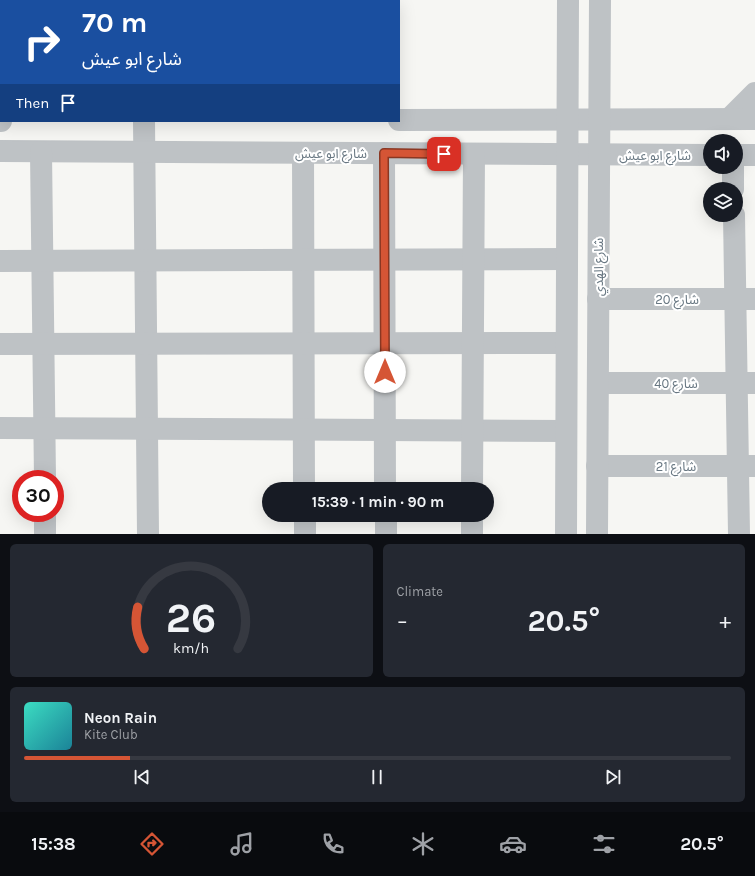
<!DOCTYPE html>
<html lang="en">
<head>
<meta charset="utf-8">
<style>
  :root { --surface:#171b24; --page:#242831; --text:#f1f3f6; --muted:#9ea1a6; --line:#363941; --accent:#d55535 }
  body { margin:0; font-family:Karla,"Noto Sans Arabic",sans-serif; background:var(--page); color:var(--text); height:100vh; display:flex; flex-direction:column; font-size:15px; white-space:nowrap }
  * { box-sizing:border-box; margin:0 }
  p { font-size:13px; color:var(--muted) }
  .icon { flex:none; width:22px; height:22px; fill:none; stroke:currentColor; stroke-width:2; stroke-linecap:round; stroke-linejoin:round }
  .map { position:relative; height:534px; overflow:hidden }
  .details { display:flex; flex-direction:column; gap:10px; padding:10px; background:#0d0f14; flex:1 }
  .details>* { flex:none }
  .hud { position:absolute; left:0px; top:0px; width:400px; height:122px; box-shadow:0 4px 16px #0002; background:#1a4fa0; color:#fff; overflow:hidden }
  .buttons { position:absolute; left:703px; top:134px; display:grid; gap:8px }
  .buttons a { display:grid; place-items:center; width:40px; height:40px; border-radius:50%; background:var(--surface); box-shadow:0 4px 16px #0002; font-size:20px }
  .speed { position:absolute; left:12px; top:470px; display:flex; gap:8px; font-size:20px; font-weight:700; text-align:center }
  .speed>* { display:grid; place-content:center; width:52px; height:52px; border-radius:50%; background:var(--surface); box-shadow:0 4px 16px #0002; line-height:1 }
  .speed .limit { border:6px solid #d22; background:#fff; color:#111 }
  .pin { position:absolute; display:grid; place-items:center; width:34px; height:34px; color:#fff; margin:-17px; border-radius:8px; box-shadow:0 2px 6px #0006 }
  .me { position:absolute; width:44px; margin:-22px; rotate:0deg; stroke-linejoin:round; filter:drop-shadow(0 0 3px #0008) }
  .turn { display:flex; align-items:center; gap:14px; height:84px; padding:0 16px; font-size:18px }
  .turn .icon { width:52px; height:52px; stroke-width:2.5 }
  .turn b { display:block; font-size:28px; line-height:34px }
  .then { display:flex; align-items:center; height:38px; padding:0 16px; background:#0003; gap:8px; font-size:15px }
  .big { font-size:30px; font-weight:700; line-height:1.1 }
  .details .widget { flex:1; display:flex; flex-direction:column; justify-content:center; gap:6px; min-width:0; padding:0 14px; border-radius:6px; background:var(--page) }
  .details .dial { align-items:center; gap:0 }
  .dial svg { height:104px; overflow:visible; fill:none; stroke:var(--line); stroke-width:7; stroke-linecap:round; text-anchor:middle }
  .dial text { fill:var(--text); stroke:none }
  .song { display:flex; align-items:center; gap:12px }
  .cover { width:48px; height:48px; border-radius:6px; background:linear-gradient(135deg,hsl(170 70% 55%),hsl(190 70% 35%)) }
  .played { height:4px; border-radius:2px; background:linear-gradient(90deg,var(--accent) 15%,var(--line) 15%) }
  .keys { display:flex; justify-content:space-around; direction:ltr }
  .heat { display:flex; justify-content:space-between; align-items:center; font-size:22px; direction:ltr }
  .details .tiles { flex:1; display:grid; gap:10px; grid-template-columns:1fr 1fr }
  .widget:last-child { grid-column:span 2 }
  .trip { position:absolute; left:262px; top:482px; width:232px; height:40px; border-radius:20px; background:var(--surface); box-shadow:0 4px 16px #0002; font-weight:700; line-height:40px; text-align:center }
  .tabs { display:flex; height:64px; justify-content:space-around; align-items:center; background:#090b0e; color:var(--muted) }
  .tabs .icon { width:28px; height:28px }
  .tabs .on { color:var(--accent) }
  .tabs b { font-size:18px; color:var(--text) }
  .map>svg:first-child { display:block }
</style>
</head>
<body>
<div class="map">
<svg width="755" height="534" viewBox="0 0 755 534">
  <rect width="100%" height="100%" fill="#f6f6f3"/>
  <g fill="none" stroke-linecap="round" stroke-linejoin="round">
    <g stroke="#bec2c5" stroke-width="22">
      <polyline points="177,1 177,0"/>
      <polyline points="729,119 755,93"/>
      <polyline points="399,120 755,119"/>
      <polyline points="0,121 1,121"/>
      <polyline points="144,121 148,534"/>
      <polyline points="0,151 710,155"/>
      <polyline points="41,152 45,479"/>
      <polyline points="303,153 304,489"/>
      <polyline points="384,153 385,489"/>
      <polyline points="736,155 755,155"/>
      <polyline points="733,167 733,189"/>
      <polyline points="734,215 739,534"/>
      <polyline points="0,261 567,259"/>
      <polyline points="598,299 755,299"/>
      <polyline points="0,344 566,343"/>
      <polyline points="598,383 755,383"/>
      <polyline points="0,428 566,431"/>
      <polyline points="597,466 755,466"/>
      <polyline points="472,489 474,154"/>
      <polyline points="45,513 45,534"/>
      <polyline points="305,515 305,534"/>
      <polyline points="386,515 386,534"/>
      <polyline points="472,534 472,515"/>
      <polyline points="566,534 568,0"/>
      <polyline points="597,534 600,0"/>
    </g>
  </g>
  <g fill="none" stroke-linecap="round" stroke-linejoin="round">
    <defs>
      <polyline id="route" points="385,372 384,153 444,154"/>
    </defs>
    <use href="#route" stroke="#8a3722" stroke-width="10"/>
    <use href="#route" stroke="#d55535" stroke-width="7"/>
  </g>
  <g text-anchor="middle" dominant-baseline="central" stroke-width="4" stroke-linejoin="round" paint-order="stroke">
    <g font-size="13" fill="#687782" stroke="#fff">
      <text x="331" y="153">شارع ابو عيش</text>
      <text x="655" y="155">شارع ابو عيش</text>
      <text transform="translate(598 267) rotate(-90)">شارع الهدي</text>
      <text x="677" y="299">شارع 20</text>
      <text x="676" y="383">شارع 40</text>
      <text x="676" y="466">شارع 21</text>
    </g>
  </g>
</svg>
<div class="buttons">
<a><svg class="icon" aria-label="sound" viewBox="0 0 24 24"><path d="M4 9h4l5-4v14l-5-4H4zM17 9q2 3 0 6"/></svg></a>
<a><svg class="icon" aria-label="layers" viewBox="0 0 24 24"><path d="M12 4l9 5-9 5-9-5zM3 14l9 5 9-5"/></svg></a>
</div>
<div class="speed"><div class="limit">30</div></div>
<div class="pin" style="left:444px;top:154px;background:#d93025"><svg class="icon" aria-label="arrive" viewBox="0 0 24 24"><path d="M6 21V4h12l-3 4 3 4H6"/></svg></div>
<svg class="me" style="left:385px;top:372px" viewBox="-20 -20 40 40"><circle r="19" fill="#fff"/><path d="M0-13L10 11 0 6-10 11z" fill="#d55535"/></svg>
<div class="trip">15:39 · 1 min · 90 m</div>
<div class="hud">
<div class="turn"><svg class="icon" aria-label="right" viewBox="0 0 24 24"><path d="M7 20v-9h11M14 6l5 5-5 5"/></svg><div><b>70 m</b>شارع ابو عيش</div></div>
<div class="then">Then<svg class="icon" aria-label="arrive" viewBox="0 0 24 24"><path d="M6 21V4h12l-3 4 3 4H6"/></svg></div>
</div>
</div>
<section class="details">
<div class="tiles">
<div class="widget dial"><svg viewBox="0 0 100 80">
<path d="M14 69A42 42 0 1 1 86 69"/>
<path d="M14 69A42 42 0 0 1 9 37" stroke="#d55535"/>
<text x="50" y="56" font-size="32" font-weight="700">26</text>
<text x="50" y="72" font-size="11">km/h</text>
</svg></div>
<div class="widget"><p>Climate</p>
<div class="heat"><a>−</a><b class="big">20.5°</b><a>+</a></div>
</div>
<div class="widget">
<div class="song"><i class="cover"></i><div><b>Neon Rain</b><p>Kite Club</p></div></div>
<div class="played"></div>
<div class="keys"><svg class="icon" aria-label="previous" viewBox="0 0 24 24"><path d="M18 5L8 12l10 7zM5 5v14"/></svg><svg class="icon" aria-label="pause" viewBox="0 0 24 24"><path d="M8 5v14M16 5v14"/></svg><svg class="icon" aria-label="next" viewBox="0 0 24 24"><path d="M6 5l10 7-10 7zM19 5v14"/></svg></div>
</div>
</div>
</section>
<nav class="tabs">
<b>15:38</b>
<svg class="icon on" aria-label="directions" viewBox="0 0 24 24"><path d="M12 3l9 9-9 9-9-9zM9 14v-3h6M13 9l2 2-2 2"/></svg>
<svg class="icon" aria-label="music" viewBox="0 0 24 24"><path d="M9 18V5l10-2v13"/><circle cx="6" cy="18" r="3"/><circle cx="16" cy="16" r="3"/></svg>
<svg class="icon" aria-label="phone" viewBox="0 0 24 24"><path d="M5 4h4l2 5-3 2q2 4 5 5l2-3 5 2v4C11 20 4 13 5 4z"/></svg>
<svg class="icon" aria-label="climate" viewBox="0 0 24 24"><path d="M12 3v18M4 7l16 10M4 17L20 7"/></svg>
<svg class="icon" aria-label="car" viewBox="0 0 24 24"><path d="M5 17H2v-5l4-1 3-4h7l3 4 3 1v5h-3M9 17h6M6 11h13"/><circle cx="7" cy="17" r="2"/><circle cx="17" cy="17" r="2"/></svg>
<svg class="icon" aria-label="filters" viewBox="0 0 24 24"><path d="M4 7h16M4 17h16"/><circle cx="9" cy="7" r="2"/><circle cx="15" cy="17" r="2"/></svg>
<b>20.5°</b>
</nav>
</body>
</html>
